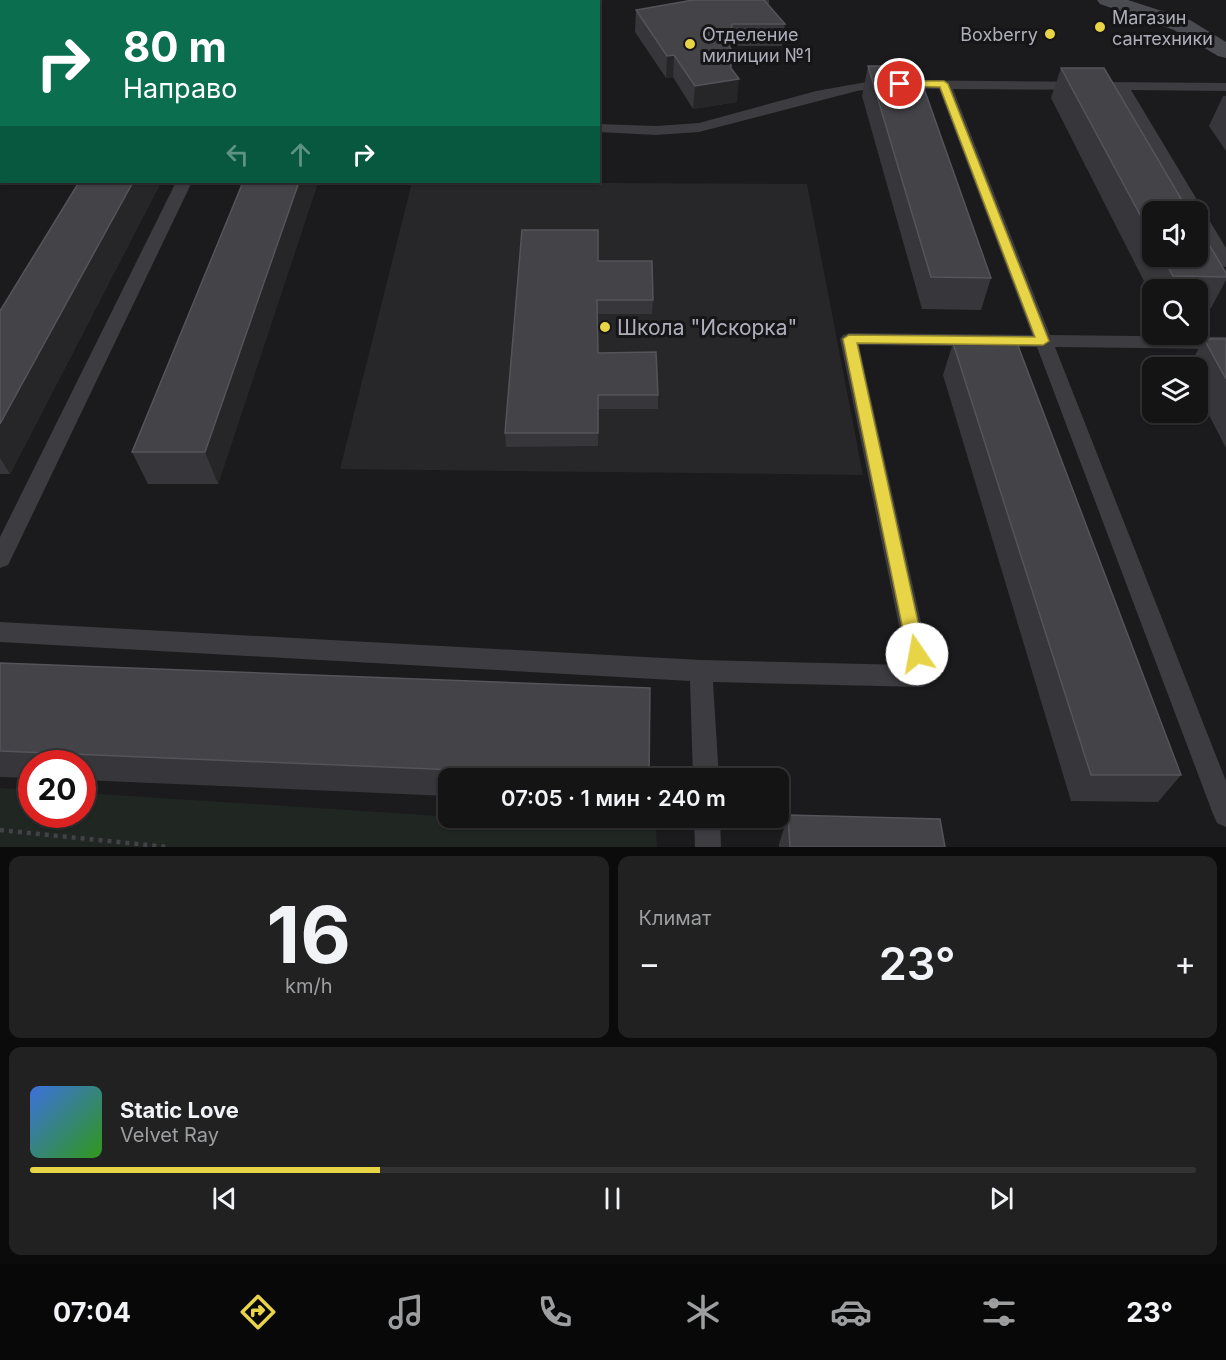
<!DOCTYPE html>
<html lang="ru">
<head>
<meta charset="utf-8">
<style>
  :root { --surface:#141415; --page:#212122; --text:#f1f3f6; --muted:#9d9ea0; --line:#333334; --accent:#e8d447 }
  body { margin:0; font-family:Inter,sans-serif; background:var(--page); color:var(--text); height:100vh; display:flex; flex-direction:column; font-size:22px; white-space:nowrap }
  * { box-sizing:border-box; margin:0 }
  p { font-size:20px; color:var(--muted) }
  .icon { flex:none; width:33px; height:33px; fill:none; stroke:currentColor; stroke-width:2; stroke-linecap:round; stroke-linejoin:round }
  .map { position:relative; height:847px; overflow:hidden }
  .drawer { display:flex; flex-direction:column; gap:9px; padding:9px; background:#0b0b0c; flex:1 }
  .drawer>* { flex:none }
  .guide { position:absolute; left:0px; top:0px; width:600px; height:183px; box-shadow:0 2px 4px #0004,0 0 0 2px var(--line); background:#0b6e4f; color:#fff; overflow:hidden }
  .controls { position:absolute; left:1142px; top:201px; display:grid; gap:12px }
  .controls a { display:grid; place-items:center; width:66px; height:66px; border-radius:12px; background:var(--surface); box-shadow:0 2px 4px #0004,0 0 0 2px var(--line); font-size:30px }
  .speed { position:absolute; left:18px; top:750px; display:flex; gap:12px; font-size:30px; font-weight:700; text-align:center }
  .speed>* { display:grid; place-content:center; width:78px; height:78px; border-radius:50%; background:var(--surface); box-shadow:0 2px 4px #0004,0 0 0 2px var(--line); line-height:1 }
  .speed .limit { border:9px solid #d22; background:#fff; color:#111 }
  .pin { position:absolute; display:grid; place-items:center; width:51px; height:51px; color:#fff; margin:-26px; border:3px solid #fff; border-radius:50%; box-shadow:0 2px 6px #0007 }
  .me { position:absolute; width:66px; margin:-33px; rotate:348deg; stroke-linejoin:round; filter:drop-shadow(0 0 4px #0008) }
  .turn { display:flex; align-items:center; gap:21px; height:126px; padding:0 24px; font-size:27px }
  .turn .icon { width:78px; height:78px; stroke-width:2.5 }
  .turn b { display:block; font-size:42px; line-height:51px }
  .lanes { display:flex; align-items:center; height:57px; padding:0 24px; background:#0003; justify-content:center; gap:30px; direction:ltr }
  .lanes .off { opacity:.35 }
  .big { font-size:45px; font-weight:600; line-height:1.1 }
  .drawer .tile { flex:1; display:flex; flex-direction:column; justify-content:center; gap:9px; min-width:0; padding:0 21px; border-radius:12px; background:var(--page) }
  .drawer .dial { align-items:center; gap:0 }
  .dial b { font-size:78px; line-height:1 }
  .song { display:flex; align-items:center; gap:18px }
  .cover { width:72px; height:72px; border-radius:9px; background:linear-gradient(135deg,hsl(220 70% 55%),hsl(110 70% 35%)) }
  .played { height:6px; border-radius:3px; background:linear-gradient(90deg,var(--accent) 30%,var(--line) 30%) }
  .keys { display:flex; justify-content:space-around; direction:ltr }
  .heat { display:flex; justify-content:space-between; align-items:center; font-size:33px; direction:ltr }
  .drawer .tiles { flex:1; display:grid; gap:9px; grid-template-columns:1fr 1fr }
  .tile:last-child { grid-column:span 2 }
  .trip { position:absolute; left:438px; top:768px; width:351px; height:60px; border-radius:12px; background:var(--surface); box-shadow:0 2px 4px #0004,0 0 0 2px var(--line); font-weight:600; line-height:60px; text-align:center }
  .tabs { display:flex; height:96px; justify-content:space-around; align-items:center; background:#080808; color:var(--muted) }
  .tabs .icon { width:42px; height:42px }
  .tabs .on { color:var(--accent) }
  .tabs b { font-size:27px; color:var(--text) }
  .map>svg:first-child { display:block }
</style>
</head>
<body>
<div class="map">
<svg width="1226" height="847" viewBox="0 0 1226 847">
  <rect width="100%" height="100%" fill="#1b1a1c"/>
  <g fill="#272629">
    <polygon points="0,0 246,0 246,1 2,2 0,80"/>
    <polygon points="412,182 807,184 863,475 340,469"/>
  </g>
  <polygon fill="#202723" points="0,788 31,790 32,814 82,814 83,793 656,830 657,847 0,847"/>
  <g fill="none" stroke-linecap="round" stroke-linejoin="round">
    <polyline stroke="#424248" stroke-width="4.5" stroke-dasharray="4 5" stroke-linecap="butt" points="0,830 167,847"/>
    <g fill="#3c3c41" fill-rule="evenodd">
      <polygon points="395,0 411,0 412,2 396,2"/>
      <polygon points="495,0 514,0 494,2"/>
      <polygon points="878,80 1226,83 1226,91 1131,90 1226,248 1226,267 1220,266 1197,227 1197,212 1188,212 1117,90 953,89 1050,335 1226,337 1226,349 1055,347 1226,781 1226,827 1217,823 1213,814 1037,347 859,345 933,676 929,684 921,687 713,682 719,778 693,778 690,681 0,642 0,622 701,660 907,665 840,339 843,335 849,333 1032,335 939,89 878,88 857,91 699,132 656,135 598,132 598,124 656,126 699,123 816,91"/>
      <rect x="0" y="151" width="2" height="8"/>
      <polygon points="176,182 192,182 11,559 8,565 0,568 0,537"/>
      <polygon points="694,818 720,818 721,847 695,847"/>
    </g>
    <polygon fill="#4a4a51" fill-rule="evenodd" points="1097,0 1128,0 1190,20 1226,42 1226,58 1218,56 1174,30 1100,4"/>
  </g>
  <g fill="#37363a">
    <polygon points="693,0 769,0 769,4 767,4 785,24 782,46 731,46 731,68 737,102 693,109 673,77 666,78 635,32 636,10"/>
    <polygon points="868,66 991,278 981,310 922,309 862,96"/>
    <polygon points="1061,68 1152,212 1152,256 1197,256 1226,273 1226,280 1211,308 1197,308 1197,290 1152,290 1152,297 1051,98"/>
    <polygon points="1223,96 1226,96 1226,151 1209,126"/>
    <polygon points="79,182 161,182 10,474 0,474 0,311"/>
    <polygon points="243,182 318,182 218,484 148,484 132,452"/>
    <polygon points="598,261 653,300 652,314 597,314 598,353 658,395 658,409 598,409 598,446 506,447 505,433"/>
    <polygon points="1204,339 1226,339 1226,448 1197,392 1197,368 1188,368"/>
    <polygon points="953,343 1181,775 1158,802 1071,801 943,375"/>
    <polygon points="0,663 650,688 649,778 448,778 448,796 82,780 82,764 32,764 32,778 0,777"/>
    <polygon points="788,815 945,847 779,847 779,844"/>
  </g>
  <g fill="#262528">
    <polygon points="731,37 730,59 724,38"/>
    <polygon points="674,55 673,77 666,78 667,56"/>
    <polygon points="739,79 737,102 693,109 695,86"/>
    <polygon points="133,182 161,182 10,474 0,458 0,424"/>
    <polygon points="299,182 318,182 218,484 205,452"/>
  </g>
  <g fill="#444348" stroke="#54545a" stroke-width="1.5">
    <polygon points="100,0 162,0 162,2 99,2"/>
    <polygon points="693,0 764,0 785,24 732,24 731,37 724,38 731,49 731,68 739,79 695,86 674,55 667,56 636,10"/>
    <polygon points="868,66 916,66 991,278 931,277"/>
    <polygon points="1061,68 1104,68 1189,212 1152,212 1152,237"/>
    <polygon points="79,182 133,182 0,424 0,311"/>
    <polygon points="243,182 299,182 205,452 132,452"/>
    <polygon points="1197,224 1226,273 1226,277 1173,276 1162,256 1197,256"/>
    <polygon points="522,230 598,230 598,261 652,261 653,300 597,300 598,353 656,352 658,395 598,395 598,433 505,433"/>
    <polygon points="1204,339 1226,339 1226,379"/>
    <polygon points="953,343 1017,343 1181,775 1091,775"/>
    <polygon points="0,663 650,688 649,778 0,751"/>
    <polygon points="788,815 940,819 945,847 790,847"/>
  </g>
  <polygon fill="#e8d447" stroke="#978a2e" stroke-width="1.5" points="900,81 944,81 948,84 1049,341 1043,345 857,343 925,654 922,659 917,661 911,659 908,654 843,339 849,335 1035,337 940,87 896,86 895,84"/>
  <g fill="#e8d447" stroke="#161517" stroke-width="2">
    <circle cx="1100" cy="27" r="6"/>
    <circle cx="1050" cy="34" r="6"/>
    <circle cx="690" cy="44" r="6"/>
    <circle cx="605" cy="327" r="6"/>
  </g>
  <g text-anchor="middle" dominant-baseline="central" stroke-width="6" stroke-linejoin="round" paint-order="stroke">
    <g font-size="18" fill="#aeafbb" stroke="#161517" text-anchor="start">
      <text x="1112" y="17">Магазин<tspan x="1112" dy="21">сантехники</tspan></text>
      <text x="702" y="34">Отделение<tspan x="702" dy="21">милиции №1</tspan></text>
      <text x="1038" y="34" text-anchor="end">Boxberry</text>
    </g>
    <g font-size="21" fill="#aeafbb" stroke="#161517" text-anchor="start">
      <text x="617" y="327">Школа "Искорка"</text>
    </g>
  </g>
</svg>
<div class="controls">
<a><svg class="icon" aria-label="sound" viewBox="0 0 24 24"><path d="M4 9h4l5-4v14l-5-4H4zM17 9q2 3 0 6"/></svg></a>
<a><svg class="icon" aria-label="search" viewBox="0 0 24 24"><circle cx="10" cy="10" r="6"/><path d="M15 15l6 6"/></svg></a>
<a><svg class="icon" aria-label="layers" viewBox="0 0 24 24"><path d="M12 4l9 5-9 5-9-5zM3 14l9 5 9-5"/></svg></a>
</div>
<div class="speed"><div class="limit">20</div></div>
<div class="pin" style="left:900px;top:84px;background:#d93025"><svg class="icon" aria-label="arrive" viewBox="0 0 24 24"><path d="M6 21V4h12l-3 4 3 4H6"/></svg></div>
<svg class="me" style="left:917px;top:654px" viewBox="-20 -20 40 40"><circle r="19" fill="#fff"/><path d="M0-13L10 11 0 6-10 11z" fill="#e8d447"/></svg>
<div class="trip">07:05 · 1 мин · 240 m</div>
<div class="guide">
<div class="turn"><svg class="icon" aria-label="right" viewBox="0 0 24 24"><path d="M7 20v-9h11M14 6l5 5-5 5"/></svg><div><b>80 m</b>Направо</div></div>
<div class="lanes"><svg class="icon off" aria-label="left" viewBox="0 0 24 24"><path d="M17 20v-9H6M10 6l-5 5 5 5"/></svg><svg class="icon off" aria-label="ahead" viewBox="0 0 24 24"><path d="M12 20V5M6 11l6-6 6 6"/></svg><svg class="icon" aria-label="right" viewBox="0 0 24 24"><path d="M7 20v-9h11M14 6l5 5-5 5"/></svg></div>
</div>
</div>
<section class="drawer">
<div class="tiles">
<div class="tile dial"><b>16</b><p>km/h</p></div>
<div class="tile"><p>Климат</p>
<div class="heat"><a>−</a><b class="big">23°</b><a>+</a></div>
</div>
<div class="tile">
<div class="song"><i class="cover"></i><div><b>Static Love</b><p>Velvet Ray</p></div></div>
<div class="played"></div>
<div class="keys"><svg class="icon" aria-label="previous" viewBox="0 0 24 24"><path d="M18 5L8 12l10 7zM5 5v14"/></svg><svg class="icon" aria-label="pause" viewBox="0 0 24 24"><path d="M8 5v14M16 5v14"/></svg><svg class="icon" aria-label="next" viewBox="0 0 24 24"><path d="M6 5l10 7-10 7zM19 5v14"/></svg></div>
</div>
</div>
</section>
<nav class="tabs">
<b>07:04</b>
<svg class="icon on" aria-label="directions" viewBox="0 0 24 24"><path d="M12 3l9 9-9 9-9-9zM9 14v-3h6M13 9l2 2-2 2"/></svg>
<svg class="icon" aria-label="music" viewBox="0 0 24 24"><path d="M9 18V5l10-2v13"/><circle cx="6" cy="18" r="3"/><circle cx="16" cy="16" r="3"/></svg>
<svg class="icon" aria-label="phone" viewBox="0 0 24 24"><path d="M5 4h4l2 5-3 2q2 4 5 5l2-3 5 2v4C11 20 4 13 5 4z"/></svg>
<svg class="icon" aria-label="climate" viewBox="0 0 24 24"><path d="M12 3v18M4 7l16 10M4 17L20 7"/></svg>
<svg class="icon" aria-label="car" viewBox="0 0 24 24"><path d="M5 17H2v-5l4-1 3-4h7l3 4 3 1v5h-3M9 17h6M6 11h13"/><circle cx="7" cy="17" r="2"/><circle cx="17" cy="17" r="2"/></svg>
<svg class="icon" aria-label="filters" viewBox="0 0 24 24"><path d="M4 7h16M4 17h16"/><circle cx="9" cy="7" r="2"/><circle cx="15" cy="17" r="2"/></svg>
<b>23°</b>
</nav>
</body>
</html>
